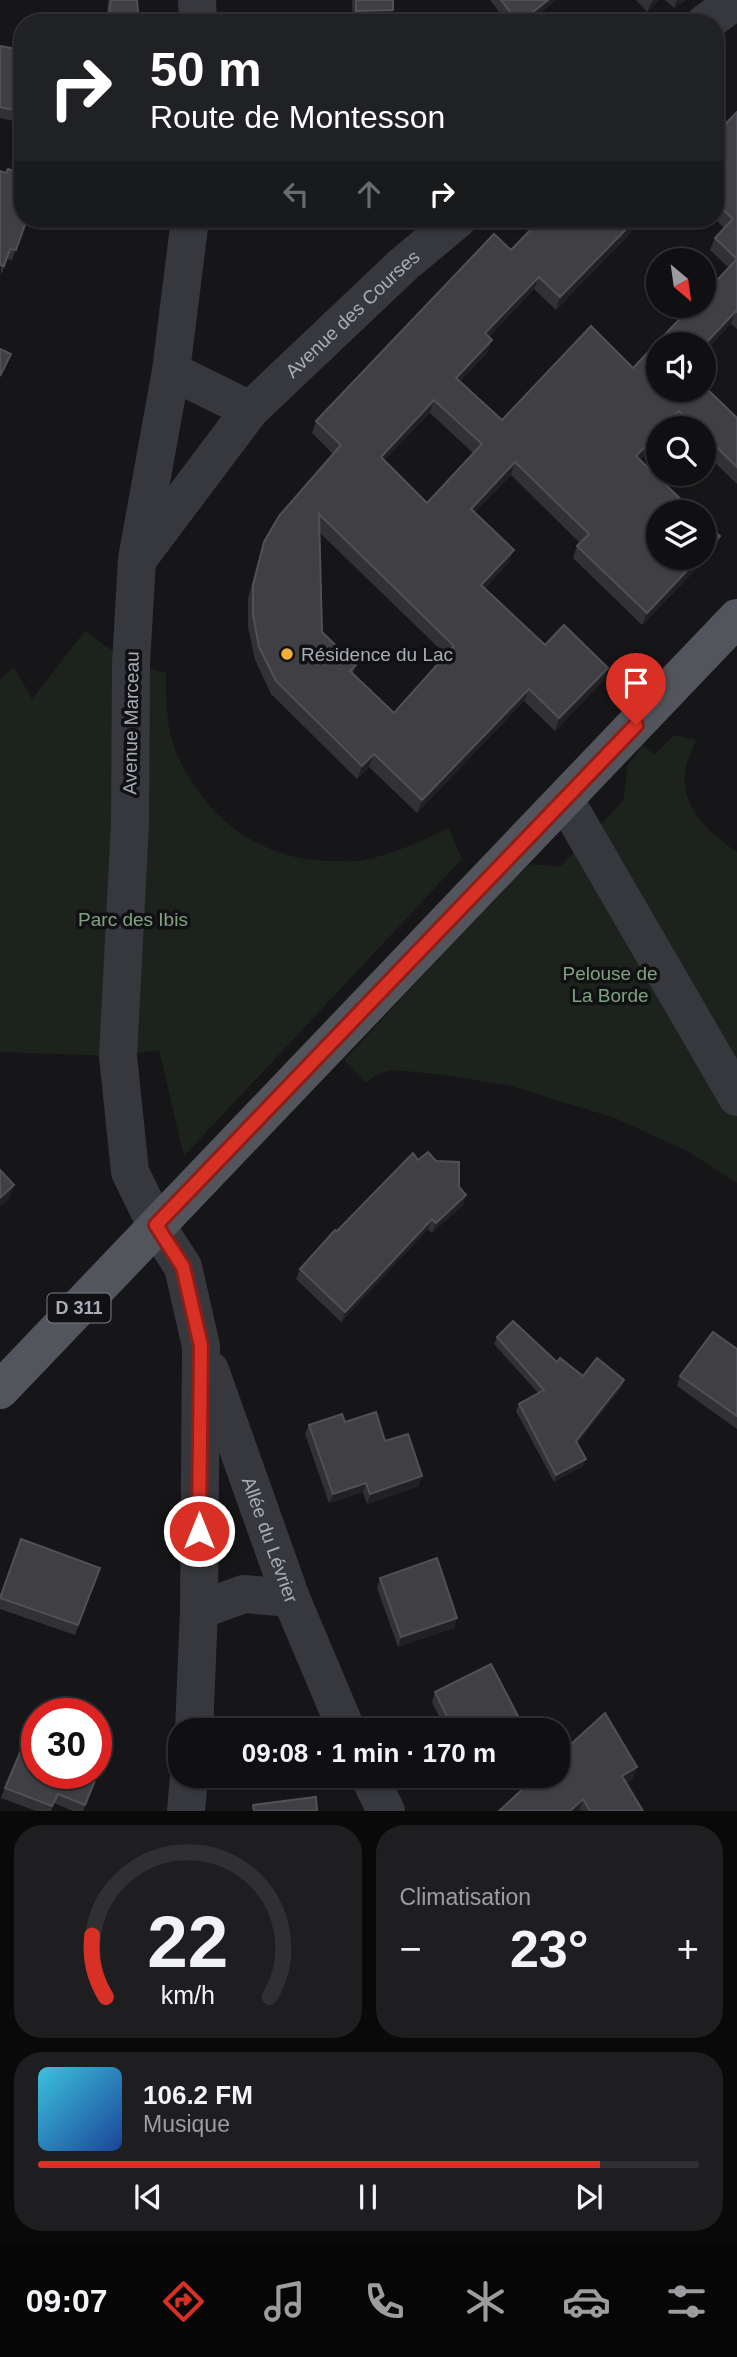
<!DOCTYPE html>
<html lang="fr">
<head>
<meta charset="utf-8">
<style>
  :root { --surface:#101012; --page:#1e1e20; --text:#f1f3f6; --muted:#9c9d9f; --line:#303032; --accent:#d93025 }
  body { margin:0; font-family:Helvetica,sans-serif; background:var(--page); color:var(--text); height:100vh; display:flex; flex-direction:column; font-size:26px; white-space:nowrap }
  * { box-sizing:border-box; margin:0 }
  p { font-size:23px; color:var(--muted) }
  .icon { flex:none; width:38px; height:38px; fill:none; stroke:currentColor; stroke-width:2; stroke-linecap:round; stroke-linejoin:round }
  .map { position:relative; height:1811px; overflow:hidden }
  .panel { display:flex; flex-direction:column; gap:14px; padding:14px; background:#09090a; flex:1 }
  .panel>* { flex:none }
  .top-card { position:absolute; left:14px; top:14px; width:710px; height:214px; border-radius:28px; box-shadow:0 2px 5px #0004,0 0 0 2px var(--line); background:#202124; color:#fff; overflow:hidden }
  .needle { width:46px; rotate:151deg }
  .tools { position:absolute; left:646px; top:248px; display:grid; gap:14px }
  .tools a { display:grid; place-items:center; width:70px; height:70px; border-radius:50%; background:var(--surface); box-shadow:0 2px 5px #0004,0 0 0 2px var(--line); font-size:35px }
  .speed { position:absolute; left:21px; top:1698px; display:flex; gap:14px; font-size:35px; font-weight:700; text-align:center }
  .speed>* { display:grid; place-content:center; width:91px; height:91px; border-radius:50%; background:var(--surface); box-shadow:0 2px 5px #0004,0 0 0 2px var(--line); line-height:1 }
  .speed .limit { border:10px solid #d22; background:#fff; color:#111 }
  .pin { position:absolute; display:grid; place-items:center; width:60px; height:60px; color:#fff; margin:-72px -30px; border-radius:50% 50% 50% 0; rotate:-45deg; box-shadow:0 0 7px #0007 }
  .pin .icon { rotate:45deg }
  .me { position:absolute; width:77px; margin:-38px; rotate:0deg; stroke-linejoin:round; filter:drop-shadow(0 0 5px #0008) }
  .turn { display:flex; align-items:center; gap:24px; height:147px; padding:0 21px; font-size:32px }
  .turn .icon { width:91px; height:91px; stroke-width:2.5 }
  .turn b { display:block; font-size:49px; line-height:60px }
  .lanes { display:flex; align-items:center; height:66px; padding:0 21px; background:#0003; justify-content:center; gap:35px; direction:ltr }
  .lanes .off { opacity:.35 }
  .big { font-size:52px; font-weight:800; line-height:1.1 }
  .panel .tile { flex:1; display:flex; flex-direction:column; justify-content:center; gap:10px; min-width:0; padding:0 24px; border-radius:28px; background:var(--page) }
  .panel .dial { align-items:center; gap:0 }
  .dial svg { height:182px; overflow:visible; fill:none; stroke:var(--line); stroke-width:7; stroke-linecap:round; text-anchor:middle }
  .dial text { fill:var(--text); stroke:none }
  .song { display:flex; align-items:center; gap:21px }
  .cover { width:84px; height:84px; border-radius:10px; background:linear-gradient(135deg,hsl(190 70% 55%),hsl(220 70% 35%)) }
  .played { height:7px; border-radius:4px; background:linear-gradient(90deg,var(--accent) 85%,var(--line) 85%) }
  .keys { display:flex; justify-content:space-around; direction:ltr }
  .heat { display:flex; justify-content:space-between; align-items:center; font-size:38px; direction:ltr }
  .panel .tiles { flex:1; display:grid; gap:14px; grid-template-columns:1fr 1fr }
  .tile:last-child { grid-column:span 2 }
  .trip { position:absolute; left:168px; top:1718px; width:402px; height:70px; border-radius:28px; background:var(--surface); box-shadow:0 2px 5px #0004,0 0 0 2px var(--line); font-weight:800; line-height:70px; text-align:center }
  .tab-bar { display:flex; height:112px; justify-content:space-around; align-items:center; background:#060607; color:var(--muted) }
  .tab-bar .icon { width:49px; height:49px }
  .tab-bar .active { color:var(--accent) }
  .tab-bar b { font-size:32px; color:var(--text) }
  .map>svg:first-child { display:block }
</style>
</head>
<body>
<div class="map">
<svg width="737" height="1811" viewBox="0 0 737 1811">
  <rect width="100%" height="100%" fill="#161618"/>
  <g fill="#1c231d">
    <path d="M85,631L131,664L166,673C166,700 166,727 176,752C205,820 264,863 338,861C346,861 356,862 364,860C394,854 421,841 449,828L462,859L184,1156L159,1050L118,1056L0,1052V680L14,667L32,699Z"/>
    <path d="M674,735L696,740C693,749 688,758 686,766C678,806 708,832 737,852V1183L689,1152L615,1118L508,1085L445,1075L395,1070L380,1073L366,1082L344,1060L515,877L531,864L560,867L623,801L628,765L643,745L654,755Z"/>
  </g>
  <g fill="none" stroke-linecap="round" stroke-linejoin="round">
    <g stroke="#37383d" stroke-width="38">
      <polyline points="197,0 198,23"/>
      <polyline points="705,23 737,0"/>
      <polyline points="190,219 171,371 137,559 131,664 130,824 118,1056 130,1172 156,1225 183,1267 201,1346 199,1610 194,1731"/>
      <polyline points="171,371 250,410"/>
      <path id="s1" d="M141,555L250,410L404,264L458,219"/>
      <polyline points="565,800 737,1097"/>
      <path id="s2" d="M210,1370L291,1598L347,1731"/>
      <polyline points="199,1610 244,1594 291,1598"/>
      <polyline points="369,1776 386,1811"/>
      <polyline points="186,1811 189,1776"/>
    </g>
    <polyline stroke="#53555c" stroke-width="38" points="0,1390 737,618"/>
  </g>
  <g fill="#323236" fill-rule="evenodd">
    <polygon points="108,0 137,0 139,23 106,23"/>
    <polygon points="352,0 393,0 390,19 353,21"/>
    <polygon points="490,0 556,0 528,23 508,23"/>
    <polygon points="636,0 659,0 647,12"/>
    <polygon points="665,0 686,0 674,8"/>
    <polygon points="0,46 23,50 23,123 0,118"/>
    <path d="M737,112V329L731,324L658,345L737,418V484L704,452V429H680L675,424L640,460L716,549L642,625L573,558L577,546L580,543L511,475L475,512L509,562L485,588L545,645L604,680L555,731L524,701L417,813L369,767L357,779L271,694L255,660L248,627V598L264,542L333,454L312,433L316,421L511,250L644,219L556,310L534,289L489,337L492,340L487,353L460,381L502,420L633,368L729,268L710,250L715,238L724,228L715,219H716V134ZM430,413L473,453L427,503L384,460ZM319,532L446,655L394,713L353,673L356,665L322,632Z"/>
    <polygon points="0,171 27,219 12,260 7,259 1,276"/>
    <polygon points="314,219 343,219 339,228"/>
    <polygon points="418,1160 459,1187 466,1195 463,1205 432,1233 428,1229 341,1322 296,1279 300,1269 337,1231"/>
    <polygon points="497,1337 557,1362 583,1376 624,1380 622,1387 577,1443 586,1459 583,1466 554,1482 516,1411 519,1404 538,1393 494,1344"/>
    <polygon points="737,1349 737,1429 677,1386 680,1376"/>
    <polygon points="345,1422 385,1441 419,1486 367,1504 363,1492 329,1503 305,1434 309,1425"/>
    <polygon points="100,1568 75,1635 0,1609 0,1598"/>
    <polygon points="380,1578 457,1618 454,1628 398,1647 377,1588"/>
    <polygon points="435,1692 516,1728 511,1731 446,1731 432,1702"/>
    <polygon points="109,1746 83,1811 73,1811 54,1803 51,1811 36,1811 1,1798 5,1788 37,1773"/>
    <polygon points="633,1779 626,1783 643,1811 499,1811"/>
  </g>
  <g fill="#212124">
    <polygon points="548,0 556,0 528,23 519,23"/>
    <polygon points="654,0 659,0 647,12 651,3"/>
    <polygon points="677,0 686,0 674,8"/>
    <polygon points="393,10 390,19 353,21 356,11"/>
    <polygon points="636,219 644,219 556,310 560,297"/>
    <polygon points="539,277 534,289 481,346 485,333"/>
    <polygon points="736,311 731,324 704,353 704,345"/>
    <polygon points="492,340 487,353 451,390 456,378"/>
    <polygon points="434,400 430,413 376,469 381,457"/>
    <polygon points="679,411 675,424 670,429 663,429"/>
    <polygon points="658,434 658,441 632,469 636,456"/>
    <polygon points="515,462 511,475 466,521 471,509"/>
    <polygon points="720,536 716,549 642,625 647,613 699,558 704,558 704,554"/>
    <polygon points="514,550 509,562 477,598 481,585"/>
    <polygon points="608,668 604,680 555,731 559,718"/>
    <polygon points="529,689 524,701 417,813 422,800"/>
    <polygon points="374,754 369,767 357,779 362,766"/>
    <polygon points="14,1185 9,1199 0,1207 0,1198"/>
    <polygon points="466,1195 463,1205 432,1233 436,1223"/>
    <polygon points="432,1219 428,1229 341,1322 345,1312"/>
    <polygon points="624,1380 622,1387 574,1448 576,1441"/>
    <polygon points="586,1459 583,1466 554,1482 556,1475"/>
    <polygon points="422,1476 419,1486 367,1504 370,1494"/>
    <polygon points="366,1483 363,1492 329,1503 333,1494"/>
    <polygon points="457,1618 454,1628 398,1647 401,1637"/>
    <polygon points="519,1718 516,1728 511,1731 495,1731"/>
    <polygon points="637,1767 633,1779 618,1788 622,1776"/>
    <polygon points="583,1799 579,1811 570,1811"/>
  </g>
  <g fill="#3f3f44" stroke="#4f5156" stroke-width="2" fill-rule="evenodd">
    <polygon points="111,0 137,0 139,23 108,23"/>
    <polygon points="356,0 393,0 393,10 356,11"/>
    <polygon points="501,0 548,0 519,23"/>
    <polygon points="0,46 23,50 23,112 0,107"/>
    <polygon points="737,112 737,259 715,238 733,219 716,203 716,134"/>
    <polygon points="8,169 23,174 23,219 27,219 16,250 10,249 4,266 0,265 0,171 6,173"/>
    <path d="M541,219H636L560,297L539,277L485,333L492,340L456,378L502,420L591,326L633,368L692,306H704V294L737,259V312L736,311L704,345H658V390H704V386L737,418V467L704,435V429H697L679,411L663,429H658V434L636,456L695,513H658V558H699L647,613L577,546L589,534L515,462L471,509L514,550L481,585L545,645L564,625L608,668L559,718L529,689L422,800L374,754L362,766L276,681L259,647L253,615V585L264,542L279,516L341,445L316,421L494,234L511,250ZM434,400L482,444L427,503L381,457ZM319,514L454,646L394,713L350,671L356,665L322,632Z"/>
    <polygon points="0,349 11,354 0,376"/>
    <polygon points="704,521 720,536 704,554"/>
    <polygon points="428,1152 436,1161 459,1162 459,1187 466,1195 436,1223 432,1219 345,1312 300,1269 335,1230 337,1231 413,1153 418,1160"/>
    <polygon points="0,1170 14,1185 0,1198"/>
    <polygon points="513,1321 557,1362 560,1358 583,1376 597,1358 624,1380 576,1441 586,1459 556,1475 519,1404 544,1390 497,1337"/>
    <polygon points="713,1332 737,1349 737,1416 680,1376"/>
    <polygon points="376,1412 385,1441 408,1434 422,1476 370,1494 366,1483 333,1494 309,1425 342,1414 345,1422"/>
    <polygon points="21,1539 100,1568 78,1625 0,1598"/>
    <polygon points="437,1558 457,1618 401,1637 380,1578"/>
    <polygon points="491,1664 519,1718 495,1731 454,1731 435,1692"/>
    <polygon points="605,1713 637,1767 622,1776 643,1811 590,1811 583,1799 570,1811 499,1811 537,1776 558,1776 558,1756"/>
    <polygon points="34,1726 37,1727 37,1773 96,1773 96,1741 109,1746 85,1805 58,1794 52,1806 5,1788 28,1734 30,1736"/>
    <polygon points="316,1797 317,1811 254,1811 253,1805"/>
  </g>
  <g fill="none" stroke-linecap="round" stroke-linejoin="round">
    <defs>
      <polyline id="route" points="199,1531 201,1346 183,1267 156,1225 636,725"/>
    </defs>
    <use href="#route" stroke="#8d1f18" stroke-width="18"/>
    <use href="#route" stroke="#d93025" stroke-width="12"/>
  </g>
  <circle fill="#f2b134" stroke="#111113" stroke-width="2.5" cx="287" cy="654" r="7"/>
  <g text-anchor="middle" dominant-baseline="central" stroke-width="7" stroke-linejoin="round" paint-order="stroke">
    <rect fill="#111113" stroke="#7b7e86" stroke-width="2" x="47.5" y="1293.5" width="63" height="29" rx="5"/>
    <g font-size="18" font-weight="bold" fill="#a8adb8">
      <text x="79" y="1308">D 311</text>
    </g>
    <g font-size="19" fill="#a8adb8" stroke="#111113">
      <text stroke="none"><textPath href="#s1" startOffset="322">Avenue des Courses</textPath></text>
      <text transform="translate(131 723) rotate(-89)">Avenue Marceau</text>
      <text stroke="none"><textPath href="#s2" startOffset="180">Allée du Lévrier</textPath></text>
    </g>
    <g font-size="19" fill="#a8adb8" stroke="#111113" text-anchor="start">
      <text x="301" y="654">Résidence du Lac</text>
    </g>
    <g font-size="19" fill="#7fa381" stroke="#111113">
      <text x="133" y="919">Parc des Ibis</text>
      <text x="610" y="973">Pelouse de<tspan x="610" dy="22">La Borde</tspan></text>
    </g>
  </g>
</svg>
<div class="tools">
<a><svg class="needle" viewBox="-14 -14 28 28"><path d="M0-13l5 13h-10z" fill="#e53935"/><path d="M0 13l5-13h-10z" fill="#9c9d9f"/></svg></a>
<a><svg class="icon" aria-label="sound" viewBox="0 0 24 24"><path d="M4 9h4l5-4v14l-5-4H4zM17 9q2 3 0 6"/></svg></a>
<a><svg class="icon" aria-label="search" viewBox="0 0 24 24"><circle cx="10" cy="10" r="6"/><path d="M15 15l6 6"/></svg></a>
<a><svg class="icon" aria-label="layers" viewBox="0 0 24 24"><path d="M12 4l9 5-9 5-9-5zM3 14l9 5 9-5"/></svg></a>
</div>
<div class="speed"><div class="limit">30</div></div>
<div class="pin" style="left:636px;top:725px;background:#d93025"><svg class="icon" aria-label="arrive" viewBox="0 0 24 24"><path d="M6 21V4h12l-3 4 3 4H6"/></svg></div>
<svg class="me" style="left:199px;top:1531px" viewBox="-20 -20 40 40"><circle r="17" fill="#d93025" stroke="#fff" stroke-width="3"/><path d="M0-11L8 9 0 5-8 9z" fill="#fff"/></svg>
<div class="trip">09:08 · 1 min · 170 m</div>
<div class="top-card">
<div class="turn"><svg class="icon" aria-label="right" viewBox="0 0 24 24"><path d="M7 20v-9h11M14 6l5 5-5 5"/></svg><div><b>50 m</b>Route de Montesson</div></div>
<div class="lanes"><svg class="icon off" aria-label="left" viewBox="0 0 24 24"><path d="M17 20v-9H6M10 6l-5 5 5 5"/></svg><svg class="icon off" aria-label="ahead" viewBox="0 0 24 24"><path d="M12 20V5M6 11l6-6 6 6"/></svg><svg class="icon" aria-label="right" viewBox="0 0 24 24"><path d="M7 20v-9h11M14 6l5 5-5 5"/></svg></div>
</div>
</div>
<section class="panel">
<div class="tiles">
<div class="tile dial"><svg viewBox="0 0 100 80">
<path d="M14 69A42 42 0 1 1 86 69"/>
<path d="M14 69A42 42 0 0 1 8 42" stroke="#d93025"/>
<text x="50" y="56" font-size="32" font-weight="700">22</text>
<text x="50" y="72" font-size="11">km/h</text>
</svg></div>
<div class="tile"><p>Climatisation</p>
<div class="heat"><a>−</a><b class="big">23°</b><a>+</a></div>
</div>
<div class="tile">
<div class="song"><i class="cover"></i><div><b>106.2 FM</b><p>Musique</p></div></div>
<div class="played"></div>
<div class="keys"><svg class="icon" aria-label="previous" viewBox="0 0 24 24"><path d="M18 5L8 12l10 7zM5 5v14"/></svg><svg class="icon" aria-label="pause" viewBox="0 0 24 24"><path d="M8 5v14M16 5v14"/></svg><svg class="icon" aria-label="next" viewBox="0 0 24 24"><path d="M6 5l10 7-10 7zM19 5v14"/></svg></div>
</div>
</div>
</section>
<nav class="tab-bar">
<b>09:07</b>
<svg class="icon active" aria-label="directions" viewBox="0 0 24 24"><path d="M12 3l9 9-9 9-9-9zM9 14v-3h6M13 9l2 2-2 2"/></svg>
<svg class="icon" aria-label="music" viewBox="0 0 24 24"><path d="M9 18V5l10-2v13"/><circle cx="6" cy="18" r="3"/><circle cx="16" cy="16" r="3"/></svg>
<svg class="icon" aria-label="phone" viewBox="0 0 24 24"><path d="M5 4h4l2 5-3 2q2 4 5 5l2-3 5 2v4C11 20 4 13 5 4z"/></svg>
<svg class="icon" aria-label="climate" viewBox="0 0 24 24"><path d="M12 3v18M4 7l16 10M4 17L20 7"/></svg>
<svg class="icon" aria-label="car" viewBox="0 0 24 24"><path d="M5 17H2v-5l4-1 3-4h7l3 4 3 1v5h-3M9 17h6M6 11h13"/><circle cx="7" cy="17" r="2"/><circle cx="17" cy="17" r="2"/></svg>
<svg class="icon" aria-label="filters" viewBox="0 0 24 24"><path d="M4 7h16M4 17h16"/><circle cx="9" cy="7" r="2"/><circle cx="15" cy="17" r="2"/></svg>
</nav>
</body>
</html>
